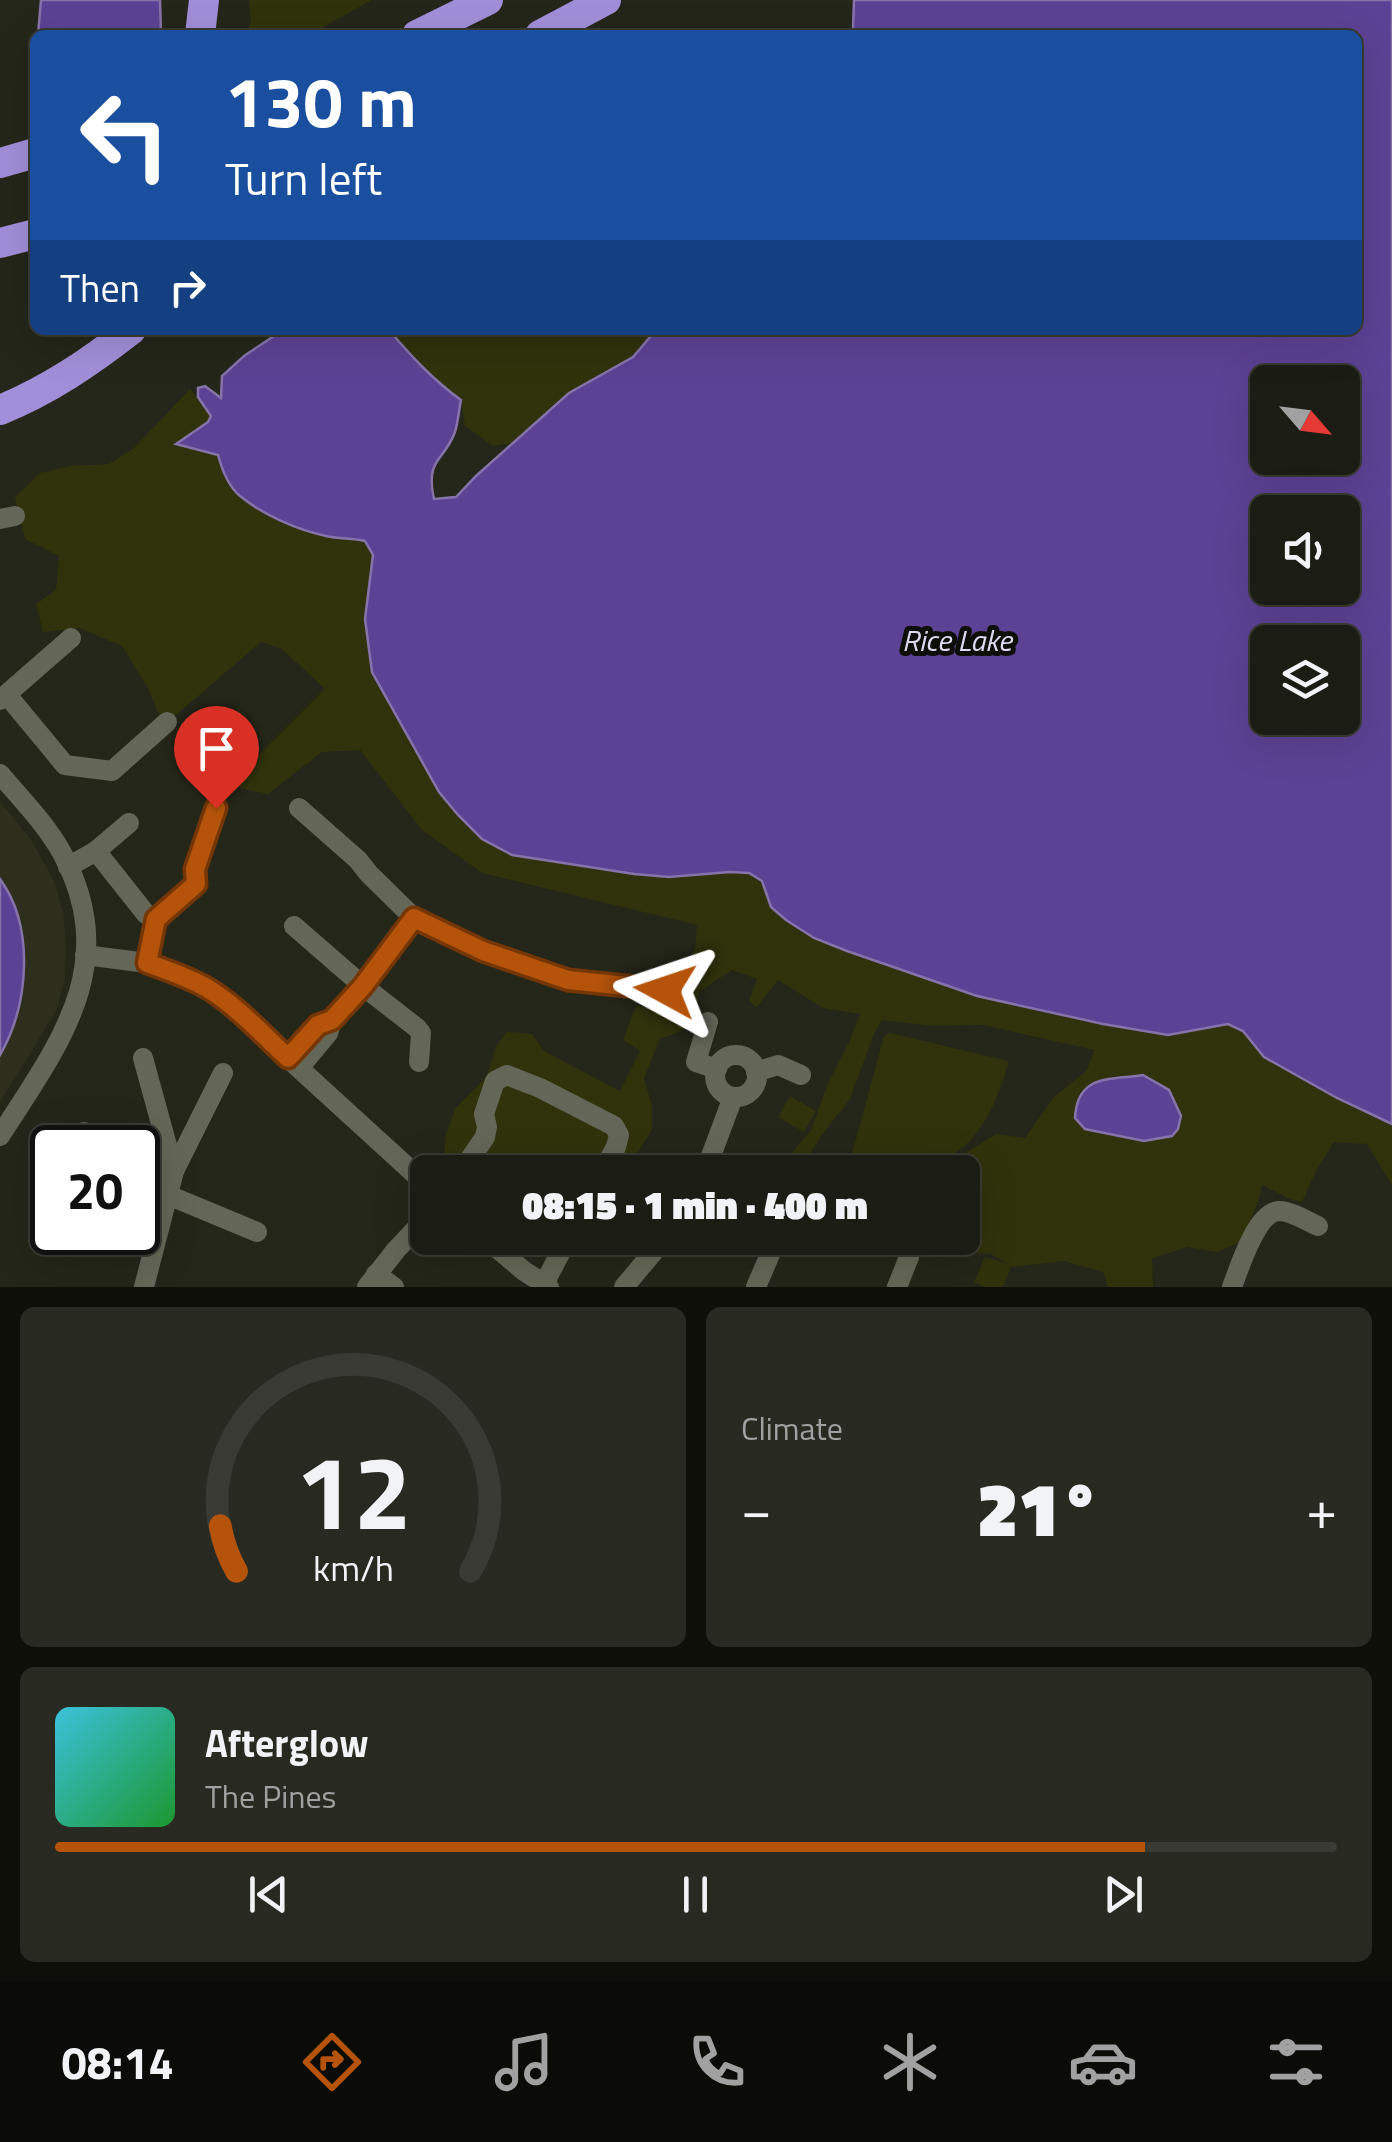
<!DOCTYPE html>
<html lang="en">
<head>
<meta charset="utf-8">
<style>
  :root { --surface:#1b1c13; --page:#282921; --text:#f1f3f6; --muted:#a0a1a0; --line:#393a33; --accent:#b45309 }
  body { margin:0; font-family:"Titillium Web",sans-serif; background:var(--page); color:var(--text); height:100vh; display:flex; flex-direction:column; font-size:38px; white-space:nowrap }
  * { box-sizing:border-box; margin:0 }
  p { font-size:32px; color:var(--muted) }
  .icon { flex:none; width:55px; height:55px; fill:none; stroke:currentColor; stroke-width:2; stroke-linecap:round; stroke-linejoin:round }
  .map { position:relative; height:1287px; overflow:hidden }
  .sheet { display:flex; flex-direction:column; gap:20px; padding:20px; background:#0f0f0a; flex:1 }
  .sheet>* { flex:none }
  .hud { position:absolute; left:30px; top:30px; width:1332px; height:305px; border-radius:15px; box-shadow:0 10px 40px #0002,0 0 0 2px var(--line); background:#1a4fa0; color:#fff; overflow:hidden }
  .needle { width:65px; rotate:118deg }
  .controls { position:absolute; left:1250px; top:365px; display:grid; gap:20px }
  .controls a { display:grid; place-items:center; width:110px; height:110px; border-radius:15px; background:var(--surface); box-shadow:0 10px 40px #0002,0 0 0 2px var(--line); font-size:50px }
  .speed { position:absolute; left:30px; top:1125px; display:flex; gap:20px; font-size:50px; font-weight:700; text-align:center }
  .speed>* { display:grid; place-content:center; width:130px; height:130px; border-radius:50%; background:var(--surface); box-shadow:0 10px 40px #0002,0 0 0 2px var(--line); line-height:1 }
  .speed .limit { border:5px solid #111; border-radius:15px; background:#fff; color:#111 }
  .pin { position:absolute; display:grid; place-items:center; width:85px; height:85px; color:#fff; margin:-102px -42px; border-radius:50% 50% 50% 0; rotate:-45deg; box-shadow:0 0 10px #0007 }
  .pin .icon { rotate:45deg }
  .me { position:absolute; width:110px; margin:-55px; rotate:275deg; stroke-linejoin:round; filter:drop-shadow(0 0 8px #0008) }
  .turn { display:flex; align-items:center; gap:35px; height:210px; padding:0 30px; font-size:45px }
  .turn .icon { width:130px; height:130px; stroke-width:2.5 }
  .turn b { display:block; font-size:70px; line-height:85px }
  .then { display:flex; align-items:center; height:95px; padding:0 30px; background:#0003; gap:20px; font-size:38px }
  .big { font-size:75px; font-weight:800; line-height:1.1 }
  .sheet .widget { flex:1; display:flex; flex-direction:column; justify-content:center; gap:15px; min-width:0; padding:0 35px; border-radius:15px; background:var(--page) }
  .sheet .dial { align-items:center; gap:0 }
  .dial svg { height:260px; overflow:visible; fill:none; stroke:var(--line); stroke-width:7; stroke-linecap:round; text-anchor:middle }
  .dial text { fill:var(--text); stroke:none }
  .song { display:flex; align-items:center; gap:30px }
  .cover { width:120px; height:120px; border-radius:15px; background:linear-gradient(135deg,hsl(190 70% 55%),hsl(130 70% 35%)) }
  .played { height:10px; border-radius:5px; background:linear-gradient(90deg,var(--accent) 85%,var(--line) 85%) }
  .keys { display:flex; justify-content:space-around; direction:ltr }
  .heat { display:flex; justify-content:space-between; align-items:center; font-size:55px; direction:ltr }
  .sheet .tiles { flex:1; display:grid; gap:20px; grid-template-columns:1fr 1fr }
  .widget:last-child { grid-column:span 2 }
  .trip { position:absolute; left:410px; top:1155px; width:570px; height:100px; border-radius:15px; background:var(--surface); box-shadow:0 10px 40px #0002,0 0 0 2px var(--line); font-weight:800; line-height:100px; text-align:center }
  .tabs { display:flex; height:160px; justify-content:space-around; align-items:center; background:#0b0b08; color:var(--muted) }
  .tabs .icon { width:70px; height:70px }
  .tabs .on { color:var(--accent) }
  .tabs b { font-size:45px; color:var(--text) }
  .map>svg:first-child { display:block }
</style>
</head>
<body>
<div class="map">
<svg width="1392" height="1287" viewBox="0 0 1392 1287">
  <rect width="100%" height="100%" fill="#242619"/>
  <polygon fill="#2d2f1c" points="0,802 30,838 54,881 63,912 66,945 65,979 56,1011 0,1102"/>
  <g fill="#2f320b" fill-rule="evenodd">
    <polygon points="249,0 372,0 309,35 246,35 251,21"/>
    <path d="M389,330H656L633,357L569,393L517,442L493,446L465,426L461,400C433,380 411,356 389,330Z"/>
    <path d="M190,389L211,416C206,428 187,434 177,444L218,455L223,473L304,530L331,538L346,537L365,541L373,554L365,619L372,672L439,792L458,815L482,839L512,855L634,874L669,877L730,872L749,873L762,881L771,907L847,951L977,996L1037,1011L1168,1035L1228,1024L1243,1031L1264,1057L1376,1118L1392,1124V1185L1367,1144L1334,1142L1317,1169L1302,1202L1290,1199L1262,1185L1258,1202L1241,1242L1217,1252L1188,1247L1152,1258L1153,1287H1108L1103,1272L1064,1261L1011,1267L1003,1287H985L974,1282L985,1257L1008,1264L991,1254L950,1252L929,1238H962V1172H927L959,1157L996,1134L1025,1138L1053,1098L1087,1070L1094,1050L983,1025L934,1026L882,1020L874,1034L850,1099L821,1136L799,1172H790L788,1157L811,1130L828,1083L849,1042L860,1014L823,1008L778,980L757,1007L749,1001L757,979L732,970L700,991L691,1027L660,1039L644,1078L652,1106V1130L625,1172H450L451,1169L443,1166L446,1135L455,1109L487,1076L496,1046L507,1032L532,1034L544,1051L620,1091L640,1051L623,1040L636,1005L652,1010L695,949L697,925L482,873L422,830L360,750L322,752L268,794L240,788L239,775L325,689L282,649L261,642L176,715L158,713L149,690L122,646L79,628L43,632L36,604L56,590L59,556L25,539L15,497L40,473L69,466L109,464L134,448ZM1143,1075L1169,1090L1181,1116L1110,1077Z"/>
    <path d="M890,1033L1009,1061C994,1113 973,1161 912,1169C892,1172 870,1161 852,1154L884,1036Z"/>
    <polygon points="790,1096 816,1111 804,1132 778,1117"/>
  </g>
  <g fill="#5c4294" stroke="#8573aa" stroke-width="2.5" fill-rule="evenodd">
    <polygon points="41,0 160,0 161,35 38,35"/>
    <path d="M854,0H1392V1124L1337,1098L1264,1057L1243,1031L1228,1024L1168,1035L1103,1024L977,996L847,951L814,938L786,920L771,907L762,881L749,873L730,872L669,877L634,874L512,855L482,839L458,815L439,792L372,672L365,619L373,555L365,541C352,538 339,539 326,536C298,530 263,515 240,496C228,486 222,470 218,455L176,444L208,422L211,416L198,397V388L205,386L221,398L222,376L244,356L283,330H389C411,356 433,380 461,400C459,410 458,422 455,432C444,462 425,458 434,499L456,497L476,476L569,393L633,357L656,330H1358V35H865L853,29ZM1268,382H1342V458H1268ZM1268,512H1342V588H1268ZM1268,642H1342V718H1268Z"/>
    <path d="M0,879C35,927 29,1005 0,1055Z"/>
    <path d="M1143,1075L1169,1090L1181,1116L1178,1129L1172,1136L1144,1141L1085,1129L1075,1118C1077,1074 1110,1080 1143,1075Z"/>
  </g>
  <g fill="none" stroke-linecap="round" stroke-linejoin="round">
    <g stroke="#646657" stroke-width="20">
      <polyline points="0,519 15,516"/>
      <polyline points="7,695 65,765 112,771 167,722"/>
      <polyline points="0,700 71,638"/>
      <path d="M0,774C21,799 46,824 62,853C122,965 59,1044 0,1136"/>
      <polyline points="96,851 129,823"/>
      <polyline points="68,867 96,851 146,914 155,919"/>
      <polyline points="414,918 483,951 568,980 665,990"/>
      <polyline points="294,926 363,986 417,1028 421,1033 419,1062"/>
      <polyline points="85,955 147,963 190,979 208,989 244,1018 428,1186"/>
      <polyline points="147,963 155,919 196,884 195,869 217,808"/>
      <polyline points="708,1022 696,1062 717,1069"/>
      <circle cx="736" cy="1076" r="21"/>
      <polyline points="143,1058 174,1171"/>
      <polyline points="299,1068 328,1033 332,1021 391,952 414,918 369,874 358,860 299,808"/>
      <polyline points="756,1072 778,1065 801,1075"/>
      <polyline points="84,1132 111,1148"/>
      <polyline points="138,1162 146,1166 174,1171"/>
      <polyline points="461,1172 485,1137 487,1127 484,1114 495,1081 507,1075 540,1088 614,1126 619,1135 616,1147 602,1172"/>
      <polyline points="705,1172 733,1097"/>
      <polyline points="168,1195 257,1232"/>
      <polyline points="485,1238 524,1271 549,1287"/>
      <path d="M882,1238C893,1242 908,1245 909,1257L897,1287"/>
      <polyline points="376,1274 394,1287"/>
      <polyline points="544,1284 568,1238"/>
      <polyline points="144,1287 174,1171 223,1073"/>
      <polyline points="367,1287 396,1250 428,1216"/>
      <polyline points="624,1287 665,1238"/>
      <polyline points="756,1287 777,1238"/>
      <path d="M1232,1287C1239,1269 1256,1212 1279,1211C1291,1211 1307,1221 1318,1226"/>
    </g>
    <g stroke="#a18ed8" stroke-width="30">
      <polyline points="200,35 204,0"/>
      <polyline points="417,35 488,0"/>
      <polyline points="540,35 606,0"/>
      <polyline points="0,163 35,153"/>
      <polyline points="0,243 35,234"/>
      <path d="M0,410C49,390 90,362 131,330"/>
    </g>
  </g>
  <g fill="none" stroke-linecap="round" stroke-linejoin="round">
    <defs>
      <path id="route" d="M216,808L195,869L196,884L156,919L147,963C167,970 188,977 207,988C237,1006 262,1034 288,1058L318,1025L332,1020L363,986L414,918L483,951L568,980L665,990"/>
    </defs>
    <use href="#route" stroke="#753606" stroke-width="25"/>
    <use href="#route" stroke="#b45309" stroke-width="18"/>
  </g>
  <g text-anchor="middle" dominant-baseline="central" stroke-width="10" stroke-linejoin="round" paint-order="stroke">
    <g font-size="30" font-style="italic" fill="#dfdaf1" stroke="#0e0e09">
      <text x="957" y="640">Rice Lake</text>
    </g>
  </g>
</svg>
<div class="controls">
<a><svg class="needle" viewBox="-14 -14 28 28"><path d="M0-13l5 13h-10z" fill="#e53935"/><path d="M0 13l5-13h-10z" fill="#a0a1a0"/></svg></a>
<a><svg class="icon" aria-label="sound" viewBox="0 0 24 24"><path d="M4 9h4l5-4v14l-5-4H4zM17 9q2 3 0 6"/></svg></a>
<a><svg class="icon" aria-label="layers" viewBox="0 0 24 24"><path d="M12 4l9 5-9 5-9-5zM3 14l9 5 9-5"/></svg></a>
</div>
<div class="speed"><div class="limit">20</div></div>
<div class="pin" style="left:216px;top:808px;background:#d93025"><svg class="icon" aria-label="arrive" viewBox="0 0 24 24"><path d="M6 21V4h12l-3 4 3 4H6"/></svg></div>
<svg class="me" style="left:665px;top:990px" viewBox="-20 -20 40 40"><path d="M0-17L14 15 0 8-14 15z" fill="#b45309" stroke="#fff" stroke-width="4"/></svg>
<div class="trip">08:15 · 1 min · 400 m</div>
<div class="hud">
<div class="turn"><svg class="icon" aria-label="left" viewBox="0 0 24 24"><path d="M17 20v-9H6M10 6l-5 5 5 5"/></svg><div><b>130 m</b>Turn left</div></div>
<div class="then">Then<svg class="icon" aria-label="right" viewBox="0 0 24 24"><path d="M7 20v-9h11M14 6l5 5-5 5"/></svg></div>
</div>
</div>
<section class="sheet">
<div class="tiles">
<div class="widget dial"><svg viewBox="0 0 100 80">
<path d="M14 69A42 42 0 1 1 86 69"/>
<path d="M14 69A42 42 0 0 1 9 55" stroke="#b45309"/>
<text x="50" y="56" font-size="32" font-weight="700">12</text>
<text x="50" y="72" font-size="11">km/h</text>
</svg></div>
<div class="widget"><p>Climate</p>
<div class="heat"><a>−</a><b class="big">21°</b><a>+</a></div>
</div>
<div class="widget">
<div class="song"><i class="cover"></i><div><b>Afterglow</b><p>The Pines</p></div></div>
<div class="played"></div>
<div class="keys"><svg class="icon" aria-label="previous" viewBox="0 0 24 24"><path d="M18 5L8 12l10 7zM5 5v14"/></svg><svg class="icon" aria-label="pause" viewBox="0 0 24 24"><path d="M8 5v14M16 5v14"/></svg><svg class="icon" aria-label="next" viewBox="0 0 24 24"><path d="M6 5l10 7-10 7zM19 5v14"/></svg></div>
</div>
</div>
</section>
<nav class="tabs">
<b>08:14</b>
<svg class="icon on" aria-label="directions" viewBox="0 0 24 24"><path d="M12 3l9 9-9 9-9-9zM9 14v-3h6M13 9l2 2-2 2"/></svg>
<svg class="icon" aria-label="music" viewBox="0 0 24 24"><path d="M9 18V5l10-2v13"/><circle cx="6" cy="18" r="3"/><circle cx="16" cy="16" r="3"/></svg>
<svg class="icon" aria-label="phone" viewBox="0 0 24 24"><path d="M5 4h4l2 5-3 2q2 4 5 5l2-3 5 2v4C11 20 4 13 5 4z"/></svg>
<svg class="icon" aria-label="climate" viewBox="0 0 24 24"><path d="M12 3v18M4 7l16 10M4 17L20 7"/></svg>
<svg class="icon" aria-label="car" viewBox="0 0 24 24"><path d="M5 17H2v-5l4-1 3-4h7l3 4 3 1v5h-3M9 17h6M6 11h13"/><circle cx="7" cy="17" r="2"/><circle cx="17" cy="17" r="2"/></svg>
<svg class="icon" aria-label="filters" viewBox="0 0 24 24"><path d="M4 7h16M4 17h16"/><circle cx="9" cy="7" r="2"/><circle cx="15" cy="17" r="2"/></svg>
</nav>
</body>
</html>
